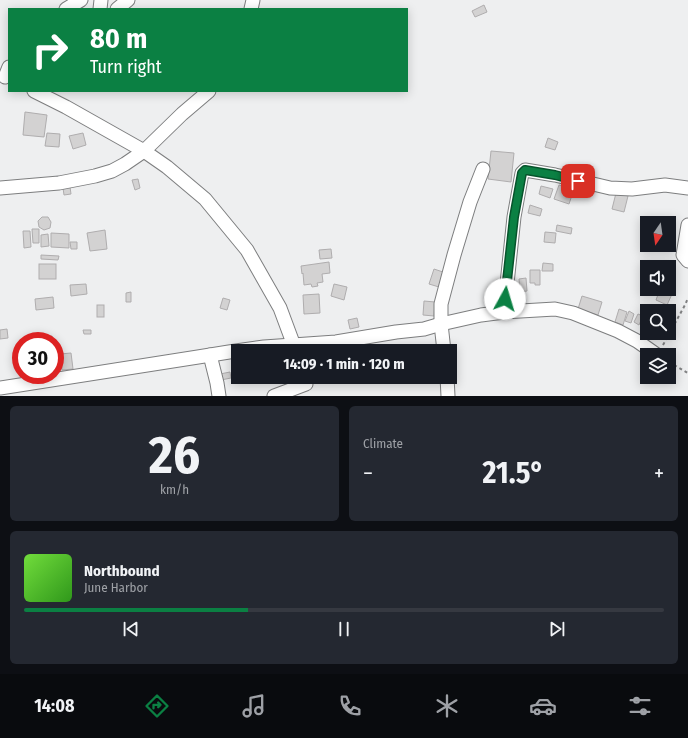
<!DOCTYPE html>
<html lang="en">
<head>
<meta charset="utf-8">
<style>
  :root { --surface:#171b24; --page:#242831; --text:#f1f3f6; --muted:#9ea1a6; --line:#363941; --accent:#0b8043 }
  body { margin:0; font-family:"Fira Sans Condensed",sans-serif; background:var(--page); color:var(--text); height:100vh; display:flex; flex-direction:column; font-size:15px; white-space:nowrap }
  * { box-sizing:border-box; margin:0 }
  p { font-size:13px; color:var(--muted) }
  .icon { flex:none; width:22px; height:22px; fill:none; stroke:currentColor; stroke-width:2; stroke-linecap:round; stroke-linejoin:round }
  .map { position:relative; height:396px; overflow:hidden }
  .details { display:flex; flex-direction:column; gap:10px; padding:10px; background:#0d0f14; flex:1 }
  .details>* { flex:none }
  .hud { position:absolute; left:8px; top:8px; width:400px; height:84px; border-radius:0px; box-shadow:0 2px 10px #0003; background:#0b8043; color:#fff; overflow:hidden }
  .needle { width:26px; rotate:193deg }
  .buttons { position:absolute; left:640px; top:216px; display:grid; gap:8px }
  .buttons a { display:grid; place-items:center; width:36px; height:36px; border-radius:0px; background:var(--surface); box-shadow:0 2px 10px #0003; font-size:20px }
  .speed { position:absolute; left:12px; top:332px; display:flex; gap:8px; font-size:20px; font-weight:700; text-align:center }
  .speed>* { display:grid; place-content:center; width:52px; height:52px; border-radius:50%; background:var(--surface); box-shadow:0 2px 10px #0003; line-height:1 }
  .speed .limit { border:6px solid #d22; background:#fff; color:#111 }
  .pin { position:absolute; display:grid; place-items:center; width:34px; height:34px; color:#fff; margin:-17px; border-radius:8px; box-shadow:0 2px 6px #0006 }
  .me { position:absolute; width:44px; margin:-22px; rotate:6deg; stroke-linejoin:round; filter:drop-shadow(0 0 3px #0008) }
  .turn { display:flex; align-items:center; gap:14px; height:84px; padding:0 16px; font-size:18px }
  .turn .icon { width:52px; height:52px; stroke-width:2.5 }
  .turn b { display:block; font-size:28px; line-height:34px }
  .big { font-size:30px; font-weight:700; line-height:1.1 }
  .details .tile { flex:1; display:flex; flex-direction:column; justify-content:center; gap:6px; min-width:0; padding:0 14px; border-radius:6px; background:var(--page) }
  .details .dial { align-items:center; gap:0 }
  .dial b { font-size:52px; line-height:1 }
  .song { display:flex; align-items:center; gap:12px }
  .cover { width:48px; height:48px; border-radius:6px; background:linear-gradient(135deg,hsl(100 70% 55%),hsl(110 70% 35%)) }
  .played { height:4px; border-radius:2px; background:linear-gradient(90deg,var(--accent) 35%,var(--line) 35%) }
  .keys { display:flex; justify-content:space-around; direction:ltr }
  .heat { display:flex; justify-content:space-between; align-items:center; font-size:22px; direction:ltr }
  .details .tiles { flex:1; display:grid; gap:10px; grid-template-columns:1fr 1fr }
  .tile:last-child { grid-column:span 2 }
  .trip { position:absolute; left:231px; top:344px; width:226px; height:40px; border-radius:0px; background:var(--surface); box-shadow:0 2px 10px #0003; font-weight:700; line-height:40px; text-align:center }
  .menu { display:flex; height:64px; justify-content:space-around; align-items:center; background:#090b0e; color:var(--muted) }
  .menu .icon { width:28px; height:28px }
  .menu .current { color:var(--accent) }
  .menu b { font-size:18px; color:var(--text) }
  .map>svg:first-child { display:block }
</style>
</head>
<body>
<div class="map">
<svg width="688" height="396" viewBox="0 0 688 396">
  <rect width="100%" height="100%" fill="#eeeff0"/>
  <g fill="#d3d2d2" stroke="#afadae">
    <polygon points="484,5 487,12 475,17 472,11"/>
    <polygon points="25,112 47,115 44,137 23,135"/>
    <polygon points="47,133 60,134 59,147 45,146"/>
    <polygon points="83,133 86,145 73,149 69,136"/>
    <polygon points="548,138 558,142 555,150 545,147"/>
    <polygon points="491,151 514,153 511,182 488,179"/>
    <polygon points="581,168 590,169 589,181 580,180"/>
    <polygon points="138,179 140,188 135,190 132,180"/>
    <polygon points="559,185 574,189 569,204 554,199"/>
    <polygon points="541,186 553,189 550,198 539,194"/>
    <polygon points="70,187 71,194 64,195 63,188"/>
    <polygon points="616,193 628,196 624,212 612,209"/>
    <polygon points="530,205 542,209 540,216 528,213"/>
    <polygon points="42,217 48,217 51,222 50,228 44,230 39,227 38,221"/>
    <polygon points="557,225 572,228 571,234 556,231"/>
    <polygon points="32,229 39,229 39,243 33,243"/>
    <polygon points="105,230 107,249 90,251 87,233"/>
    <polygon points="23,231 30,231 31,247 24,248"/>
    <polygon points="545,232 556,233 555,243 544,242"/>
    <polygon points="51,233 69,234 69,248 51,247"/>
    <polygon points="48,234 49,246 41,247 41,235"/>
    <polygon points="70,242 77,242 77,249 71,249"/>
    <polygon points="331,249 332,258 320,259 319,250"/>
    <polygon points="41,255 59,256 58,260 41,259"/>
    <polygon points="329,262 330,273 322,274 323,282 317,283 318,286 312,287 311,284 304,285 303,273 302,274 301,266"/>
    <polygon points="543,263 553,264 553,271 542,271"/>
    <rect x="39" y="264" width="17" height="15"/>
    <polygon points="434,269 443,272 439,287 429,284"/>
    <polygon points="530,270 540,270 540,285 535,285 535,283 530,283"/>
    <polygon points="526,278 527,291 520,292 519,279"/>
    <polygon points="86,284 87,294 71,296 70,285"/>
    <polygon points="334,284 347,287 344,300 331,296"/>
    <polygon points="660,289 672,294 667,305 656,300"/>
    <polygon points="131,292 131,302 126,302 126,293"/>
    <polygon points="319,294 320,313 304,314 303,295"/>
    <polygon points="582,296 602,302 598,315 578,309"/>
    <polygon points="53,297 54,308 36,310 35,299"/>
    <polygon points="223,298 230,300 227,310 220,308"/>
    <polygon points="424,301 435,302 434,316 423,315"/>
    <rect x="97" y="305" width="7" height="12"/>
    <polygon points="619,309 627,312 623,325 615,322"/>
    <polygon points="629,311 634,314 631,323 625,321"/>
    <polygon points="638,314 643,316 639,325 634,322"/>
    <polygon points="357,318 359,327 350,329 348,320"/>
    <polygon points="7,329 8,338 0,339 0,330"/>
    <polygon points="83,330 91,330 91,334 84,334"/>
    <polygon points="52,336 53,341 35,341 35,338"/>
    <polygon points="71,353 73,369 62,370 60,354"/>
    <polygon points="230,372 231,378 221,380 220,374"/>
  </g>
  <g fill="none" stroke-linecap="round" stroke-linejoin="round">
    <defs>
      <g id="minor">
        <polyline points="66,9 81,0"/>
        <polyline points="100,9 101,0"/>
        <polyline points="117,9 128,0"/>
        <polyline points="251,9 253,0"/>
        <polyline points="5,77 9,67"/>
        <polyline points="34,91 66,107 144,151 167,167 205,199 247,250 280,308 296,351"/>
        <polyline points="0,188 59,183 95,176 112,171 125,164 144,151 182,114 209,91"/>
        <polyline points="688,225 683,255 688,261"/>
        <polyline points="504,312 514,217 522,173 525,170 555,175 610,188 632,189 665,185 688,188"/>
        <polyline points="444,351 441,324 441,304 454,255 470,202 483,169"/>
        <polyline points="210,355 217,383 219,396"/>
        <polyline points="447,377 448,396"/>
        <polyline points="0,388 198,357 229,352 264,347 336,342 396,332 424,329 441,324 481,315 504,312 555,309 573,313 618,331 637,341 657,355"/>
        <polyline points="274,396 306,384"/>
      </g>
    </defs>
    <use href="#minor" stroke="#7d7e7f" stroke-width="15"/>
    <g stroke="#818283" stroke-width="2" stroke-dasharray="3 3" stroke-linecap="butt">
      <polyline points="663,345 685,305 688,298"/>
      <polyline points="669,362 688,373"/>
    </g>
    <use href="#minor" stroke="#fff" stroke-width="13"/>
  </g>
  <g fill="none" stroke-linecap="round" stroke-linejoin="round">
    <defs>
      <polyline id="route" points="505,299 514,217 522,173 525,170 555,175 578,181"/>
    </defs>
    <use href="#route" stroke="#07532c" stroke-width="10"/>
    <use href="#route" stroke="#0b8043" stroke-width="7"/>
  </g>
</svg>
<div class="buttons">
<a><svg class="needle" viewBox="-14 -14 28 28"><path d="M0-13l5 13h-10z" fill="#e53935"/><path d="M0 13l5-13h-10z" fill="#9ea1a6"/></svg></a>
<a><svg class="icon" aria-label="sound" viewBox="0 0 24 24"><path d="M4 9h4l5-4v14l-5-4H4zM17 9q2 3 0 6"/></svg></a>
<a><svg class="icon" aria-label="search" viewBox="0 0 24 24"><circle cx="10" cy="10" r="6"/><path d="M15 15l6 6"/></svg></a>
<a><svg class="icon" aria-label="layers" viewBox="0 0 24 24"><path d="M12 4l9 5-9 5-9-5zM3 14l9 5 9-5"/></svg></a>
</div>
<div class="speed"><div class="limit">30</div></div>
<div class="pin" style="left:578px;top:181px;background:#d93025"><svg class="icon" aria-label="arrive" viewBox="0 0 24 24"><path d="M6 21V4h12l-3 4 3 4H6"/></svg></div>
<svg class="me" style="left:505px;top:299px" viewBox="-20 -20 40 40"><circle r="19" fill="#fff"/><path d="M0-13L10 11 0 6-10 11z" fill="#0b8043"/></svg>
<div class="trip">14:09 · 1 min · 120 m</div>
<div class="hud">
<div class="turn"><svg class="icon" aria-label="right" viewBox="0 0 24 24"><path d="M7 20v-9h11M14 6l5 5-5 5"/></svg><div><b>80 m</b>Turn right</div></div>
</div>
</div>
<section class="details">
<div class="tiles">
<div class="tile dial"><b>26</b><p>km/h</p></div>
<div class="tile"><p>Climate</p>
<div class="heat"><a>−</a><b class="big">21.5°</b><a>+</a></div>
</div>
<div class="tile">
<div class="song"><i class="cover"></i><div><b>Northbound</b><p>June Harbor</p></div></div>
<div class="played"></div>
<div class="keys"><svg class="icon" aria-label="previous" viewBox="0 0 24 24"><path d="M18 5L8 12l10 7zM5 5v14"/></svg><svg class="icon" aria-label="pause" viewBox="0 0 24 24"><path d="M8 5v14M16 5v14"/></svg><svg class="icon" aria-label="next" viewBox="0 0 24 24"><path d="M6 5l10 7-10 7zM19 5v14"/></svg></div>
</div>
</div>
</section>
<nav class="menu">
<b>14:08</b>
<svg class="icon current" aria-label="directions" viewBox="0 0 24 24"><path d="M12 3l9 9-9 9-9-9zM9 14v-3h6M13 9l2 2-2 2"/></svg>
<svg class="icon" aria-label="music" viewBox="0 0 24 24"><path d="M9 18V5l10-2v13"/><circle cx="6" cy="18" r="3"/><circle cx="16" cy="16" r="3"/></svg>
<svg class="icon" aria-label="phone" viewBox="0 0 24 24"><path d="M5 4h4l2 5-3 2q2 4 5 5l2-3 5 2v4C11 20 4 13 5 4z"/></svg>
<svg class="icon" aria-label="climate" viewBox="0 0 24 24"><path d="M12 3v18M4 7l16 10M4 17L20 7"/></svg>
<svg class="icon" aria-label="car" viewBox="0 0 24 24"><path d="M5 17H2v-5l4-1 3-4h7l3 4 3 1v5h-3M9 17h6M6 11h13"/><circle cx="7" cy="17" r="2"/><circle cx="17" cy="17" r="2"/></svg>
<svg class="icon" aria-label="filters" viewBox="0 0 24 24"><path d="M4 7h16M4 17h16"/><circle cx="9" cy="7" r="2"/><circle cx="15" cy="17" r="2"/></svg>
</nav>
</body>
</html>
